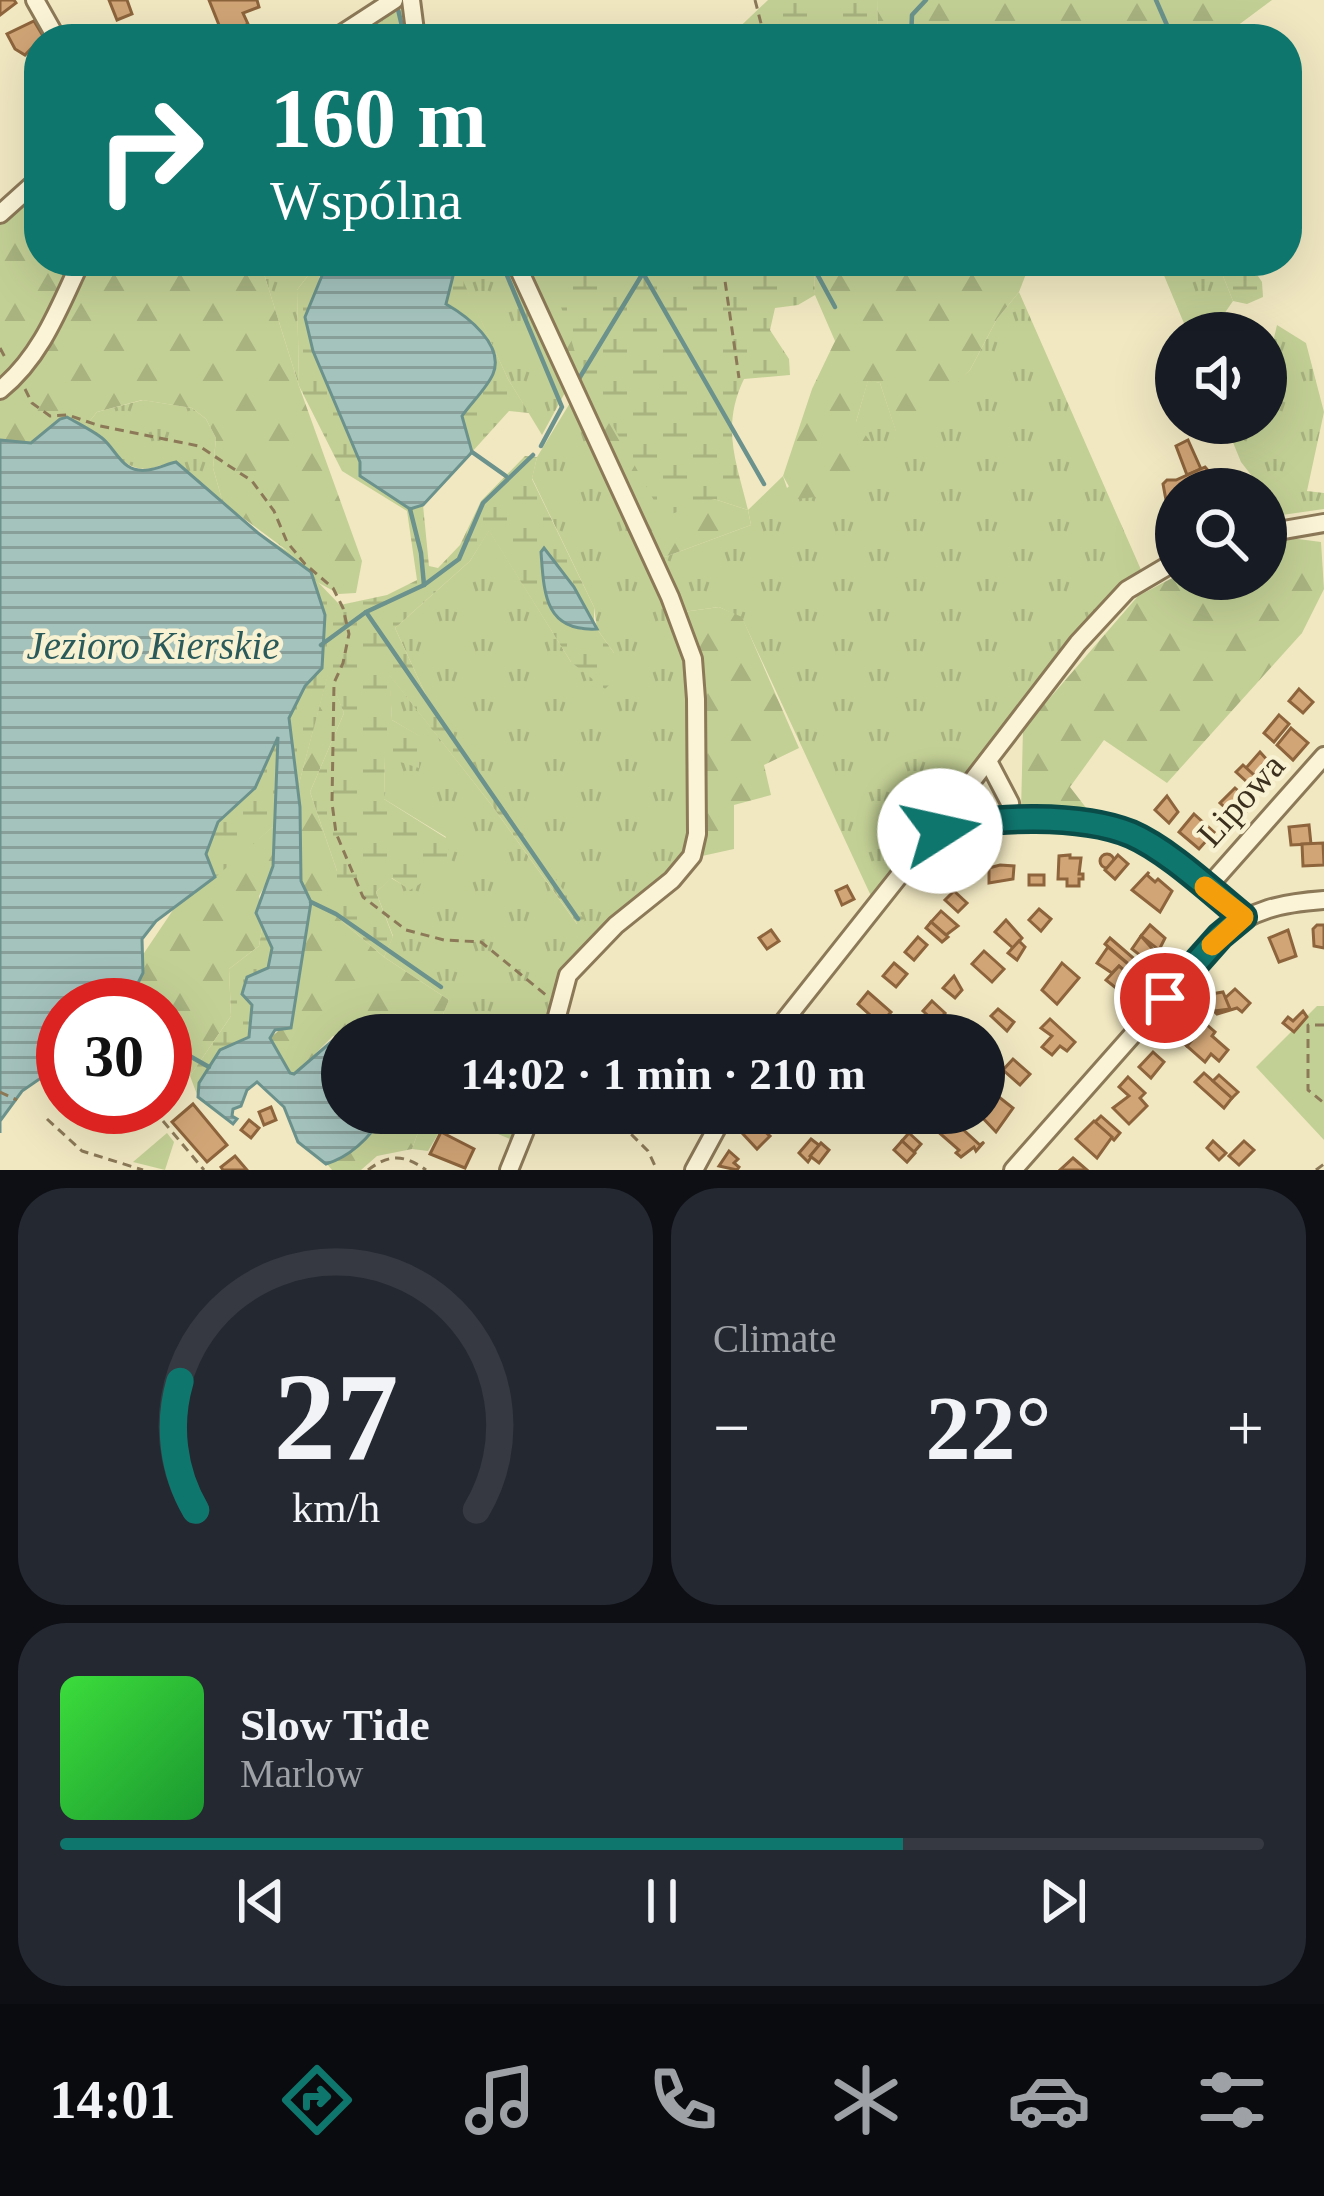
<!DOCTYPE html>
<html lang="en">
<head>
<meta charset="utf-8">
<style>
  :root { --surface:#171b24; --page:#242831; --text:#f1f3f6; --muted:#9ea1a6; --line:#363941; --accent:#0f766e }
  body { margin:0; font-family:Georgia,serif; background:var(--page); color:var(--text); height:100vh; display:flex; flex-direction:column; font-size:45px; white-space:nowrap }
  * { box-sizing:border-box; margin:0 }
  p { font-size:39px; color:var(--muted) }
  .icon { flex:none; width:66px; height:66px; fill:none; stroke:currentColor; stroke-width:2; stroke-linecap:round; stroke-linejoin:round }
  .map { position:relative; height:1170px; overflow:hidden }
  .panel { display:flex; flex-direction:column; gap:18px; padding:18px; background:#0d0f14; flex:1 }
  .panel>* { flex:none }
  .hud { position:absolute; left:24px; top:24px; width:1278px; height:252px; border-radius:48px; box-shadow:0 12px 48px #0002; background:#0f766e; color:#fff; overflow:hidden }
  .tools { position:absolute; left:1155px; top:312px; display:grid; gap:24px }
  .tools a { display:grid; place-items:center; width:132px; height:132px; border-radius:50%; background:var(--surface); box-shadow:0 12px 48px #0002; font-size:60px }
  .speed { position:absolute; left:36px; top:978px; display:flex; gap:24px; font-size:60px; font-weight:700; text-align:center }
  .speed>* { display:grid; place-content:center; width:156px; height:156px; border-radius:50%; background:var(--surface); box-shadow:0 12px 48px #0002; line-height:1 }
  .speed .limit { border:18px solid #d22; background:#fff; color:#111 }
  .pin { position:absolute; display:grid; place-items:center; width:102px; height:102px; color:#fff; margin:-51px; border:6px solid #fff; border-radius:50%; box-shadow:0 3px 12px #0007 }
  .me { position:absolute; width:132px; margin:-66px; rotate:80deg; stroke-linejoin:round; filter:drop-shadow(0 0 9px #0008) }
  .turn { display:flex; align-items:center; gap:42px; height:252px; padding:0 48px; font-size:54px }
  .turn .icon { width:156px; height:156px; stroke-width:2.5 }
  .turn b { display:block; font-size:84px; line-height:102px }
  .big { font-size:90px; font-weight:600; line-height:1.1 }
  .panel .card { flex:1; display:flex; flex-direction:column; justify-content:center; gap:18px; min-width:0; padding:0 42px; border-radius:48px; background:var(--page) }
  .panel .dial { align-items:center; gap:0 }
  .dial svg { height:312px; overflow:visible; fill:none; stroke:var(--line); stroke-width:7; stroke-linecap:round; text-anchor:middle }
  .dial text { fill:var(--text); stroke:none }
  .song { display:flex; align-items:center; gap:36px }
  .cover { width:144px; height:144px; border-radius:18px; background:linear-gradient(135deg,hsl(120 70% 55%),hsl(130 70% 35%)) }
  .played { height:12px; border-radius:6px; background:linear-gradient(90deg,var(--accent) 70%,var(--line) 70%) }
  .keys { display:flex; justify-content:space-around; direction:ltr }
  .heat { display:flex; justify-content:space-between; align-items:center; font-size:66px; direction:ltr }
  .panel .tiles { flex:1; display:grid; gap:18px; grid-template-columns:1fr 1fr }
  .card:last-child { grid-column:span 2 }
  .trip { position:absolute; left:321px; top:1014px; width:684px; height:120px; border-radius:60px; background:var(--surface); box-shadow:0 12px 48px #0002; font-weight:600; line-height:120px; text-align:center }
  .tabs { display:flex; height:192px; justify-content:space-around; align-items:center; background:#090b0e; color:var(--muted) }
  .tabs .icon { width:84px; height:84px }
  .tabs .current { color:var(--accent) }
  .tabs b { font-size:54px; color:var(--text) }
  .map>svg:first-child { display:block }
</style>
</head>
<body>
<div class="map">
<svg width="1324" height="1170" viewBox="0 0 1324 1170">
  <defs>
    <pattern id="grass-tufts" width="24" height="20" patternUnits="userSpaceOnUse" patternTransform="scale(3)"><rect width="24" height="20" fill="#c3d095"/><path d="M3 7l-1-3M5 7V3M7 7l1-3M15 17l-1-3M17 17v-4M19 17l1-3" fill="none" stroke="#a8b380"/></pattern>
    <pattern id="forest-firs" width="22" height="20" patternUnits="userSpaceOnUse" patternTransform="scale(3)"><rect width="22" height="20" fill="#c3d095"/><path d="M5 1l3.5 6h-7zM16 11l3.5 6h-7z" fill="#a8b380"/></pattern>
    <pattern id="wetland-marsh" width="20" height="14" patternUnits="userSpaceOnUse" patternTransform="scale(3)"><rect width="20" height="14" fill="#c3d095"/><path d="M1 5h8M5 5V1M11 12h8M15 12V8" fill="none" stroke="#a8b380"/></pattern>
    <pattern id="water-rules" width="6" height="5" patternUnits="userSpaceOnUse" patternTransform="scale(3)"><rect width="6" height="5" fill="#a5c3bd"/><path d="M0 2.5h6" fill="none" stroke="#889f99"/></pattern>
  </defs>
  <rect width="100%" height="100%" fill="#f1e8c2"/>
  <g fill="url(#grass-tufts)">
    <path d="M397,6L403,12L412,39H365C369,22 381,13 397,6Z"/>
    <polygon points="260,261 319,261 297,290 299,386"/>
    <polygon points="453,261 508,261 568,387 542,435 508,379"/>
    <polygon points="1158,261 1217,261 1233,301 1224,314 1237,320 1250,318 1259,325 1258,333 1188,333"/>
    <polygon points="1019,292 1142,572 1070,647 930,827 871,896 742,618 719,607 683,612 662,558 751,525 748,510 783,476 787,488 856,422 868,380 880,383 896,431 970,370 997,319"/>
    <polygon points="1277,325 1306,343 1324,412 1307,491 1324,493 1324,509 1282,515 1266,489 1262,489 1241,462 1225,423 1266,423 1266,342 1273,342"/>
    <polygon points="573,398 678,633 690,687 689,854 562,971 551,996 544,1035 447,1035 438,1026 449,1000 384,957 393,936 376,892 391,878 410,889 420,882 446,837 384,799 385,756 419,766 419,736 392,720 389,674 490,803 577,924 584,920 431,706 395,628 470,561 489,530 571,662 614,653 597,629 594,607 532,478 537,457"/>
    <path d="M143,400L192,408L206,419L216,438L213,468L223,503L206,488L161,465C123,481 114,442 85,427L97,412Z"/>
    <polygon points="425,1113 527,1113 517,1142 450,1114 428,1151 412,1149"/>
  </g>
  <g fill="url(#forest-firs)">
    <polygon points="877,0 1272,0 1233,29 1235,39 878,39"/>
    <path d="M39,183V261H260L299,386L362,561L356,593L339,594L317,582L289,552L223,503L213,468L216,438L206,419L192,408L142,400L97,412L85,427C55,411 55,426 31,443L0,440V218Z"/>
    <polygon points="525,261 547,261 555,278 714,499 748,510 751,525 662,558"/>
    <path d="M825,261L848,274L862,261H1031L1019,292L997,319L970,370L905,434L896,432L880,383L868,381L856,422L875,448C853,488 842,496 796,499L783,476L812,389L835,341L815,295L814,269Z"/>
    <polygon points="1283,537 1321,542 1324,589 1302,633 1167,783 1104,740 1070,787 1087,809 1021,811 1023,729 1138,596 1176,576 1266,579 1266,542"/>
    <polygon points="719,607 742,617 799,748 764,765 771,795 734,805 734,849 702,856 701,756 683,612"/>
    <polygon points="328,673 344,713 310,792 337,871 337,917 384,957 449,1000 438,1026 447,1035 342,1035 342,1040 333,1036 295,1074 290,1073 270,1038 290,1021 311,902 301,881 300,807 296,795"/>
    <polygon points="275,825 271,875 259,896 263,922 259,946 229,969 231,1016 190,1076 165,1066 165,1005 137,1005 142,956 173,910"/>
    <polygon points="385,1113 425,1113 412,1149 377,1156 361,1170 332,1170 327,1164"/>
  </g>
  <g fill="url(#wetland-marsh)">
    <polygon points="768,0 877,0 878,39 727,39"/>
    <path d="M319,261H328L319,278L313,351L360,462L410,509L423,505L429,566L438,568L460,545L481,501L525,456L537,457L532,479L594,607V622L574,587L581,630L597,629L614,653L612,682L605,689L571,662L489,531L470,561L395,628L431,706L585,920L578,925L490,803L390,676L392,720L420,736L419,768L385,757L384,799L446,838L452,864L410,890L392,878L376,892L393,937L384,957L337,917V871L310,792L344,713L328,675L296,795L289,720L278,735L275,825L210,882L155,921L142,939L143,973L127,1005H63V1045L51,1059L54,1069C42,1084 19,1087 0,1090V440L31,443C40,437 51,422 61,419C87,410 112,459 129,467C146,474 160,465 176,462L258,533L289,552L340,605L387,595L417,580L407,511L342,471L299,386L297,290Z"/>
    <polygon points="446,261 454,261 508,379 529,413 509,411 472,452 462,416 494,372 445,304 453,276"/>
    <path d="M547,261H862L848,274L826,262L814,269L815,295L798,305L775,308L770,330L789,359L790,375L744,379C721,427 736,461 748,510L714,499L663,517L578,362Z"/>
    <polygon points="1217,261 1248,261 1262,282 1263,297 1247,304 1233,301"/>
    <polygon points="263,922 272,949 268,968 246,977 242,994 252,1005 249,1037 220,1050 199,1083 198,1097 190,1076 231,1016 229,969 259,946"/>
  </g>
  <g fill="#c3d095">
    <polygon points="1317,1006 1324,1006 1324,1140 1256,1067"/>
    <polygon points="167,1133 174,1142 165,1170 133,1162"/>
  </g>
  <g fill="url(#water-rules)" stroke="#6b928c" stroke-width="3">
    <path d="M328,261H446L453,276L446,304C467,316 505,345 493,374C487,388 471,403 462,416L472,452L423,505L410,509L360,476V462L313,351L305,317Z"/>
    <path d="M67,417C79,424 92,430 102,438C117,450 122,474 148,470C157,469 167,464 176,462L258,533L311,572L325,615L322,668L305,686L289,718L300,807L301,881L311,902L291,1028L275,1030L270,1038L290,1073L294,1074L338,1036L342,1040V1113H385C371,1136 352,1156 326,1164L298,1142L284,1107L257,1082L247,1090L241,1106L233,1109L232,1116L237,1119L233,1124L198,1097L199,1083L220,1050L249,1037L252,1005L242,994L247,977L268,968L272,948L256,913L273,866L278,737L255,788L218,822L206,854L215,877L156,921L142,939L143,973L127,1005H63V1045L51,1059L54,1069L22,1091L0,1121V1133V440L31,443L60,419Z"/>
    <path d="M544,548L574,587L597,629C544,632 544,592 541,552Z"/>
  </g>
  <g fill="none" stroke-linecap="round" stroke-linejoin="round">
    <g stroke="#6b928c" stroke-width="4.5">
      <polyline points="1156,0 1173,39"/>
      <polyline points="397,5 405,39"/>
      <polyline points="911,39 912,15 926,0"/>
      <polyline points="501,261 562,407 541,446"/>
      <polyline points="810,261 835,307"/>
      <polyline points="643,273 764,484"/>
      <polyline points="577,382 643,273 655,261"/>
      <polyline points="472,452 506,476"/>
      <polyline points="410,509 421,553 424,585"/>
      <polyline points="366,612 578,919"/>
      <polyline points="321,645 366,612 424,585 459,559 483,503 533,455"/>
      <polyline points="311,902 336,914 441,987"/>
      <polyline points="165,1042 209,1067"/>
    </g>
  </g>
  <g fill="#d1a576" stroke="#8d643c" stroke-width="3">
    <polygon points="0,0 14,0 16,3 0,15"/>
    <polygon points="109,0 127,0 132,14 117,20"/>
    <polygon points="209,0 257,0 259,7 243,13 248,24 223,35"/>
    <polygon points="34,21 43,36 25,55 15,49 7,34"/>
    <polygon points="35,88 39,92 39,116 26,96"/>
    <polygon points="1188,440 1201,469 1187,475 1176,446"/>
    <polygon points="1205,467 1216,480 1209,489 1176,489 1176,504 1170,498 1166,500 1163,484 1167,480 1176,480"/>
    <polygon points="1299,689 1313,702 1303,713 1289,701"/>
    <polygon points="1279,715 1289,724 1274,742 1264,733"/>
    <polygon points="1291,728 1308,743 1293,760 1277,745"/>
    <polygon points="1260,752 1279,773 1266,786 1246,768"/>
    <polygon points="1243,765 1265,785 1258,792 1236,772"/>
    <polygon points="1235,788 1253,804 1239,820 1220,803"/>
    <polygon points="1167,796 1178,812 1169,823 1155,810"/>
    <polygon points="1194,814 1214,832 1199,849 1179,832"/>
    <polygon points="1309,825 1311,844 1291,845 1289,827"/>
    <polygon points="1323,843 1324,865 1303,866 1302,844"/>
    <circle cx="1107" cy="861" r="7"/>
    <polygon points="1070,855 1070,858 1081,858 1079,874 1083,874 1083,879 1079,879 1079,886 1067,886 1067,879 1058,879 1059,856"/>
    <polygon points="1118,855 1128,864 1115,879 1105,870"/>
    <polygon points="1000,865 1014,866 1013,879 989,883 989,868"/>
    <polygon points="1149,872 1147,875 1155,882 1158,879 1172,891 1160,912 1132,890"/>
    <rect x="1029" y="875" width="15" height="10"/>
    <polygon points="847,886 854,899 842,905 836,891"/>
    <polygon points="954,891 967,903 958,912 945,900"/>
    <polygon points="1039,909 1051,919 1041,931 1029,920"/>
    <polygon points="941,911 958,926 946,935 931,922"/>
    <polygon points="1006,920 1022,938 1013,948 995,932"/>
    <polygon points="931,922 948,937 942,942 926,928"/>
    <polygon points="1150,925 1165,938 1159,950 1141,936"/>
    <polygon points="1317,925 1324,925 1324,948 1314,946 1313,929"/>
    <polygon points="771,930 779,941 767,949 759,938"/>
    <polygon points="1288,930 1296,956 1279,962 1269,938"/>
    <polygon points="1141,936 1156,953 1146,960 1132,949"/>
    <polygon points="918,937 927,945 914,960 905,952"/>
    <polygon points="1110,938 1139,963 1134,969 1105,944"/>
    <polygon points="1019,941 1025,947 1017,960 1008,953"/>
    <polygon points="1108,947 1134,969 1129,975 1119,966 1112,973 1097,963"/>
    <polygon points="984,951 1004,969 992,982 972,964"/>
    <polygon points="894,963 907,974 896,987 883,976"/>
    <polygon points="1062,963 1079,978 1057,1004 1042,990"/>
    <polygon points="1119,966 1133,978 1121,992 1106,980"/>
    <polygon points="954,976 962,990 955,998 943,988"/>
    <polygon points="1235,989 1250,1003 1242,1012 1237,1008 1217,1014 1214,1011 1230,1009 1224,999"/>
    <polygon points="868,992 891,1012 880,1024 858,1004"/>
    <polygon points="1223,992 1230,1009 1214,1011 1211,994"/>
    <polygon points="932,1001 945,1013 936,1023 923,1011"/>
    <polygon points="998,1009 1014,1022 1007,1031 991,1016"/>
    <polygon points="1303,1011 1307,1017 1294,1032 1283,1023 1288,1017 1293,1021"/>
    <polygon points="1197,1015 1206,1024 1187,1046 1177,1037"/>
    <polygon points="1050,1019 1075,1042 1067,1051 1060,1046 1052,1055 1042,1047 1052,1036 1041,1028"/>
    <polygon points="1206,1024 1215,1032 1212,1036 1228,1050 1219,1061 1211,1054 1205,1062 1187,1046"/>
    <polygon points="1153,1052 1164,1062 1151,1078 1139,1067"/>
    <polygon points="1013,1059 1030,1074 1020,1085 1003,1070"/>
    <polygon points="1204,1073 1232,1098 1224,1108 1195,1082"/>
    <polygon points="1219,1075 1238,1092 1232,1098 1213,1081"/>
    <polygon points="1128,1077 1145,1093 1140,1098 1147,1106 1129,1124 1113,1108 1129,1096 1119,1087"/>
    <polygon points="990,1090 1013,1108 996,1132 978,1113 984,1113 984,1097"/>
    <polygon points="193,1104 227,1145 207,1162 172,1122"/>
    <polygon points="271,1107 276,1120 264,1125 259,1112"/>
    <polygon points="766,1113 781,1113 789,1120 782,1128"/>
    <polygon points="834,1113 854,1113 855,1114 836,1129 827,1121"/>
    <polygon points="935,1113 941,1119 946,1114 980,1145 984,1142 976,1151 974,1147 961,1157 956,1153 959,1150 927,1122"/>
    <polygon points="1101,1116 1120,1133 1114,1140 1095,1122"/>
    <polygon points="249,1120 259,1128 251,1138 241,1130"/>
    <polygon points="1094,1121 1112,1137 1097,1158 1076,1139"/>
    <polygon points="754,1122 770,1136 757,1149 743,1134"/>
    <polygon points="441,1132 474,1149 465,1168 430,1154"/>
    <polygon points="909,1133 921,1144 914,1152 902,1141"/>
    <polygon points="811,1139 819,1145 808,1162 799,1153"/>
    <polygon points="902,1141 915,1153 907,1162 894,1150"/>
    <polygon points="1213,1141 1226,1153 1219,1160 1207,1148"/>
    <polygon points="1244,1141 1254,1150 1239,1165 1229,1156"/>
    <polygon points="821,1143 829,1150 819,1163 810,1156"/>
    <polygon points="729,1151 738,1159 734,1163 739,1167 737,1170 719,1166"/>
    <polygon points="235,1156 247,1170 223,1170 221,1167"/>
    <polygon points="1073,1158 1087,1170 1060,1170"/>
  </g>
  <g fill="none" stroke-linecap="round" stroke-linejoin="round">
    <defs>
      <g id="minor">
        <polyline points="35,0 57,39"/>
        <polyline points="411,0 416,39"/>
        <polyline points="334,39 394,0"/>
        <polyline points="0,214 39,179"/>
        <polyline points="515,261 670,597 693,659 696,699 697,834 692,856 672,880 616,925 568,975 552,1035"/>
        <path d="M0,390C41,357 59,308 81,261"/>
        <polyline points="1266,533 1324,523"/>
        <polyline points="988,761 1010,803 1012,821"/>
        <polyline points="940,831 962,794 1078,643 1127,590 1176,561"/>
        <polyline points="1207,888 1324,756"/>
        <polyline points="773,1035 922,847 940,831 966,823 1067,822 1116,829 1146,842 1242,917"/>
        <polyline points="509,1170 532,1113"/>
        <polyline points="694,1170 725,1113"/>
        <path d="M1013,1170L1220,936C1252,909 1282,903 1324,900"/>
      </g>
    </defs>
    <use href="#minor" stroke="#8c7958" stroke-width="22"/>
    <g stroke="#8c7958" stroke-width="3" stroke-dasharray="9 6" stroke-linecap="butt">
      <polyline points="755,0 765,39"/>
      <polyline points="698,261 716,267 755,261"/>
      <polyline points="723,267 739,378"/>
      <polyline points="0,348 7,361"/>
      <polyline points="25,389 32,403 50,416 68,415 100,426 199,446 252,481 274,511 287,542 305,564 333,588 343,608 349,634 343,663 334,683 332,803 336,833 363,897 406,930 444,940 481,942 546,995"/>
      <polyline points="1324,1025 1308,1025 1308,1090 1324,1103"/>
      <polyline points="0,1092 17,1100"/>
      <polyline points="610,1113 648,1151 657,1170"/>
      <polyline points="47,1119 82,1151 143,1170"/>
      <polyline points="163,1121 204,1170"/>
      <path d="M368,1170C389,1154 404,1154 426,1170"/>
      <polyline points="1316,1170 1324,1164"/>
    </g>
    <use href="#minor" stroke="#fbf4d6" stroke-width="16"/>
  </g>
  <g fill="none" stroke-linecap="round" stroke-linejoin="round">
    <defs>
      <path id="route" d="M940,831C989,815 1082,814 1131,834C1168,850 1211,891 1243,917L1220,936L1165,998"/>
    </defs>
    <use href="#route" stroke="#0a4d48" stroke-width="30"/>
    <use href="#route" stroke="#0f766e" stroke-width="21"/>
    <polyline stroke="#f59e0b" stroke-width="21" points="1205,887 1243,917 1212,945"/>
  </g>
  <g text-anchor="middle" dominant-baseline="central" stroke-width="9" stroke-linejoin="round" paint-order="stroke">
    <g font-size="36" fill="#3b2f1d" stroke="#f8f1d2">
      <text transform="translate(1241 800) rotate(-48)">Lipowa</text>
    </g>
    <g font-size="39" font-style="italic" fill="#2b5a5b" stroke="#f8f1d2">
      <text x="153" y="645">Jezioro Kierskie</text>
    </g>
  </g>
</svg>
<div class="tools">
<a><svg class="icon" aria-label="sound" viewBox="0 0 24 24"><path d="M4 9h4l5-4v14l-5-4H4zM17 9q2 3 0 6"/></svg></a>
<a><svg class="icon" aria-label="search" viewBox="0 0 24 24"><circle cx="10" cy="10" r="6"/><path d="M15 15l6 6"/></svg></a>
</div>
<div class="speed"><div class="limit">30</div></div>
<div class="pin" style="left:1165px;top:998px;background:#d93025"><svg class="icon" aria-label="arrive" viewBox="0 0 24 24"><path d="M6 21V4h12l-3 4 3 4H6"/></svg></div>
<svg class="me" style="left:940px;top:831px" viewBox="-20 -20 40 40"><circle r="19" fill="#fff"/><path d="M0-13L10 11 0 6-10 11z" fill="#0f766e"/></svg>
<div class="trip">14:02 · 1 min · 210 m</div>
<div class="hud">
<div class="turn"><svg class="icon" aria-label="right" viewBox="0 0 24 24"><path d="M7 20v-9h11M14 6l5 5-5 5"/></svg><div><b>160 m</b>Wspólna</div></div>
</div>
</div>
<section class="panel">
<div class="tiles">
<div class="card dial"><svg viewBox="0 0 100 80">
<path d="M14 69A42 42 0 1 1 86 69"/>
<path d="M14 69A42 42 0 0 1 10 36" stroke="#0f766e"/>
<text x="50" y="56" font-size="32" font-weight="700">27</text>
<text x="50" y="72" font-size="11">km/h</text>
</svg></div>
<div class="card"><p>Climate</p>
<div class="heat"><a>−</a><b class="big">22°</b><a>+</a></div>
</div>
<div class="card">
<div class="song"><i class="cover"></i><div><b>Slow Tide</b><p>Marlow</p></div></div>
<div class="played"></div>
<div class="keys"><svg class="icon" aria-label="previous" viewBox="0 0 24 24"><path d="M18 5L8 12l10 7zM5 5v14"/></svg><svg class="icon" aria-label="pause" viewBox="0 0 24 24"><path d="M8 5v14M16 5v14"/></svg><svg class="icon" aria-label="next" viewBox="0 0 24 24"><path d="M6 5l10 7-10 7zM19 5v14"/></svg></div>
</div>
</div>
</section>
<nav class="tabs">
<b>14:01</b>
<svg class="icon current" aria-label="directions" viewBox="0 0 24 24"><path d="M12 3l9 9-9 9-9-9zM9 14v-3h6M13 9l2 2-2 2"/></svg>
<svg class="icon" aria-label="music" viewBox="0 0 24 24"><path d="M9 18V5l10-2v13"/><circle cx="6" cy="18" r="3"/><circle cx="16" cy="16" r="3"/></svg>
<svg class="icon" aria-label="phone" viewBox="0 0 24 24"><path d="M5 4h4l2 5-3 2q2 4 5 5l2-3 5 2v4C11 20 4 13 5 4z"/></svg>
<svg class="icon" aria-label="climate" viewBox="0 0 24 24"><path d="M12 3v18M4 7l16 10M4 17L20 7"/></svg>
<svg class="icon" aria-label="car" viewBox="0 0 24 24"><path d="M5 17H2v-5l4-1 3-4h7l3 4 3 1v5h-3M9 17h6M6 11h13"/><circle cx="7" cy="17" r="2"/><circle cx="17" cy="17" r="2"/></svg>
<svg class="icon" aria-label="filters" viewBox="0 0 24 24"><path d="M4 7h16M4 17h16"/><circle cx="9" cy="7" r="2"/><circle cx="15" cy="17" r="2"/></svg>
</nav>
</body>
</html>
